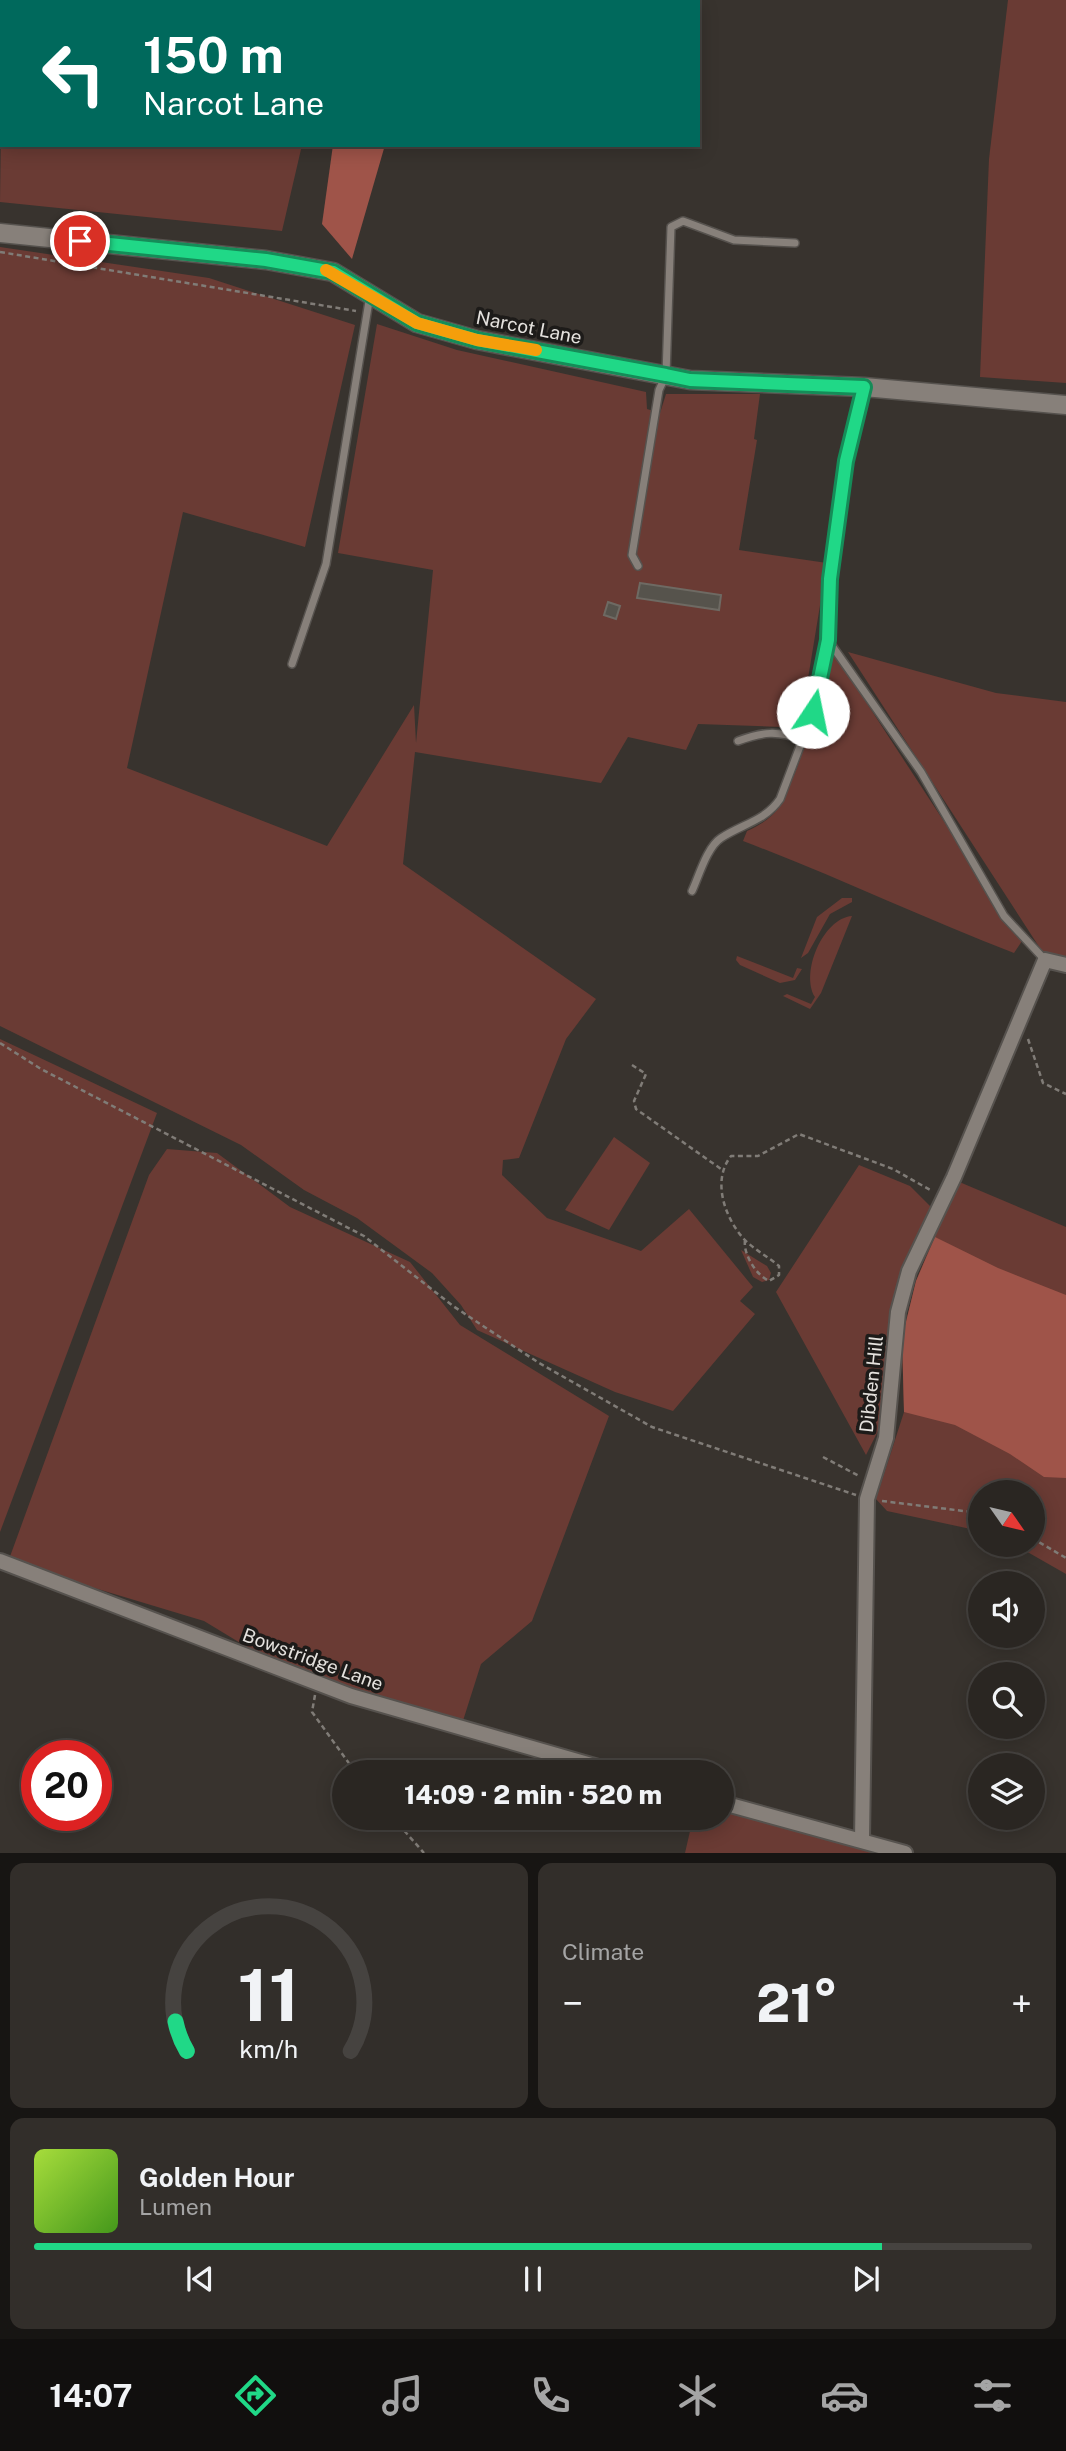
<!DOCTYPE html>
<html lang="en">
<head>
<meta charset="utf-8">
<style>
  :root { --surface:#2a2622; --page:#322e2a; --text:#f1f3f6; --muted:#a5a5a5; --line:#464340; --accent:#20d887 }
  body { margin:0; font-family:"Public Sans",sans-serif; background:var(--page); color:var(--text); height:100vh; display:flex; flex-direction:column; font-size:26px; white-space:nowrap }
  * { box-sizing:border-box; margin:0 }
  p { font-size:23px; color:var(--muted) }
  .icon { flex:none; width:38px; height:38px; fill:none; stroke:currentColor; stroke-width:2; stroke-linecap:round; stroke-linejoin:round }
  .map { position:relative; height:1853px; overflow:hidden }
  .panel { display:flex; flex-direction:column; gap:10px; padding:10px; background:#171513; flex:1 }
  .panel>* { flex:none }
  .top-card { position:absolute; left:0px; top:0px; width:700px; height:147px; box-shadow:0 4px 18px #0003,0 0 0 2px var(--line); background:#00695c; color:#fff; overflow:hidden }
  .needle { width:46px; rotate:124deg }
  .tools { position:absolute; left:968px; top:1480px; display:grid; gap:14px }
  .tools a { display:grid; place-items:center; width:77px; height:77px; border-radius:50%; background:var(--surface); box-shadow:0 4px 18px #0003,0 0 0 2px var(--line); font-size:35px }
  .speed { position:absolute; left:21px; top:1740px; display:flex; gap:14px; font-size:35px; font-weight:700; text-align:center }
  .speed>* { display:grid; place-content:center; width:91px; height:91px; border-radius:50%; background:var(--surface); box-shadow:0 4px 18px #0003,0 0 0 2px var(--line); line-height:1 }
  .speed .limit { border:10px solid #d22; background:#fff; color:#111 }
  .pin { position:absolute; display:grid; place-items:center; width:60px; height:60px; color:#fff; margin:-30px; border:4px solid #fff; border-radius:50%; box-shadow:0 2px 7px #0007 }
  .me { position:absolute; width:77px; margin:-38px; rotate:11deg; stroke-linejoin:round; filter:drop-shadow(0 0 5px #0008) }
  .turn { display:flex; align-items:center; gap:24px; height:147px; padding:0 28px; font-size:32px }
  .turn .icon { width:91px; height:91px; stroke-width:2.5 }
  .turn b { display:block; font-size:49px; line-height:60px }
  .big { font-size:52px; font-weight:800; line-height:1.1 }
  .panel .tile { flex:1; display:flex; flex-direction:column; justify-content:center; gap:10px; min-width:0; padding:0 24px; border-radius:14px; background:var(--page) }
  .panel .dial { align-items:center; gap:0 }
  .dial svg { height:182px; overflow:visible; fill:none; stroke:var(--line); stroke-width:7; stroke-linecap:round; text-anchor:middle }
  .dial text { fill:var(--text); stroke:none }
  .song { display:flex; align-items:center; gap:21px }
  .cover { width:84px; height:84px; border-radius:10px; background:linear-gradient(135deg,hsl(80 70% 55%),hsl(100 70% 35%)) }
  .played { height:7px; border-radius:4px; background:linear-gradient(90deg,var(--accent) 85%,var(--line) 85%) }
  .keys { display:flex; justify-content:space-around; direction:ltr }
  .heat { display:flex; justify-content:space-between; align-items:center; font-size:38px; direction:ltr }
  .panel .tiles { flex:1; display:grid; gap:10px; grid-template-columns:1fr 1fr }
  .tile:last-child { grid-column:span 2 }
  .trip { position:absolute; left:332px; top:1760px; width:402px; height:70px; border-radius:35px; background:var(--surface); box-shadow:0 4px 18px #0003,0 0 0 2px var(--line); font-weight:800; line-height:70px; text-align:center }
  .dock { display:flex; height:112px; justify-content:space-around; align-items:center; background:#110f0e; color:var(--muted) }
  .dock .icon { width:49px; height:49px }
  .dock .selected { color:var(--accent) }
  .dock b { font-size:32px; color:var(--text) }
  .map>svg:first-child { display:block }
</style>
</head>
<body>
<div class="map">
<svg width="1066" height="1853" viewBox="0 0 1066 1853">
  <rect width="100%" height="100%" fill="#38332e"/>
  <g fill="#6a3b34">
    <polygon points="1008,0 1066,0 1066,383 980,377 989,159"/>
    <polygon points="2,51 2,145 302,145 282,231 0,202"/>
    <polygon points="0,247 209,278 355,325 305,547 183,512 127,768 327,846 414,705 416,743 433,570 338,553 377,324 457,350 646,392 647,409 660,413 666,394 760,394 754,439 757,440 739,550 827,563 801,721 782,727 698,724 686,750 628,737 601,783 415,752 403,864 596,999 566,1039 519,1158 503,1160 502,1175 547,1218 641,1251 689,1209 753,1287 740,1301 755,1314 673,1411 615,1392 477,1330 461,1305 432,1273 357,1218 304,1190 241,1145 0,1026"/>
    <path d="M829,651L834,653L1022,941L1014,953C923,918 835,876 743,841L747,831C759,825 771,819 778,808C803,766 819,699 829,651Z"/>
    <polygon points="848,652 996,693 1066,702 1066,961 1045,956"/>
    <polygon points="842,898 852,898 852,902 830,914 808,953 801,958 817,917"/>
    <path d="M852,916L821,993L810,1009L783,996L787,994L811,1004L815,997C800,973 823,918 852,916Z"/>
    <polygon points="737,956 793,978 797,968 802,969 795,980 780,983 740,965 736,960"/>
    <polygon points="0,1039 157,1113 0,1532"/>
    <polygon points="614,1137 650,1163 609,1230 565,1210"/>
    <polygon points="167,1149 217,1153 290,1207 410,1262 460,1325 609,1416 532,1621 481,1664 461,1727 280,1667 204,1621 8,1562 149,1175"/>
    <polygon points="859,1165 910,1186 931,1207 903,1278 881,1425 866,1455 776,1292"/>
    <polygon points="957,1181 1066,1227 1066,1574 1015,1545 1032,1545 1032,1493 980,1493 980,1531 887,1511 876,1499 904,1412 902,1338 916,1281"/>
    <polygon points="741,1250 767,1266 771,1273 769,1280 762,1282 753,1277"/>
    <polygon points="723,1802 902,1853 685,1853 693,1818 723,1818"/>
  </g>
  <g fill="#9f5449">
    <polygon points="0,0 152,0 2,2 0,42"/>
    <polygon points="333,145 385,145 352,259 322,224"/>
    <polygon points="935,1237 998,1268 1066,1295 1066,1478 1044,1477 1010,1454 955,1425 904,1412 902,1338 916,1281"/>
  </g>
  <g fill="#56534c" stroke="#6e6a63" stroke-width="2">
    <polygon points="640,583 721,595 719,610 637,598"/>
    <polygon points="608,602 620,606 616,619 604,615"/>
  </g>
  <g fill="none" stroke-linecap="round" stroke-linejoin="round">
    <defs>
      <g id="lane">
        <polyline points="863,388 846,461 830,579 828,640 921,772 1004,916 1045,960"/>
        <polyline points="638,566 632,555 659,390 666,375 671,227 683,221 734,240 795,243"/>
        <polyline points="292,664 326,564 370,295"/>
        <path d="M738,741C762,732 778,730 802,740"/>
        <path d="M692,891C699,876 707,847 721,838C742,824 765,821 780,799L813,712L828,640"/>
      </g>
      <g id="street">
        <polyline points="0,1561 351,1696 619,1773"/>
        <polyline points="723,1803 905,1853"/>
        <polyline points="862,1840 867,1499 886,1438 898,1312 909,1271 954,1177 1045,960 1066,965"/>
      </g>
      <polyline id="secondary" points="0,233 266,260 333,272 417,323 477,340 690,380 864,387 1066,405"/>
    </defs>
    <use href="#lane" stroke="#56524e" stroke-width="10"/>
    <use href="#street" stroke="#56524e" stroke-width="18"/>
    <use href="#secondary" stroke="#56524e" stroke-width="21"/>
    <g stroke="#807c77" stroke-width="2.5" stroke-dasharray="5 3.5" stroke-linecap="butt">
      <polyline points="124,2 130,0"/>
      <polyline points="0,21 2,21"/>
      <polyline points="0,252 356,311"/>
      <polyline points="1028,1039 1043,1083 1066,1094"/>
      <polyline points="0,1043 41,1069 364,1236 453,1306 539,1363 652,1427 856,1495"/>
      <polyline points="632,1065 646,1074 634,1101 636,1109 721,1169"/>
      <path d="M745,1240C743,1254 756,1275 769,1281L779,1275V1266C767,1256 753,1249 743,1238C724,1216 712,1180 731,1156H758L799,1134L893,1169L932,1191"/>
      <polyline points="823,1457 859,1476"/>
      <polyline points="882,1501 980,1513"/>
      <polyline points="1032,1538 1066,1558"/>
      <polyline points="315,1695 312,1712 356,1773"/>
      <polyline points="393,1818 424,1853"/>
    </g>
    <use href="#lane" stroke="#87807a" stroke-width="7"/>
    <use href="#street" stroke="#87807a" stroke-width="14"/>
    <use href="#secondary" stroke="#87807a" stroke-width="18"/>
  </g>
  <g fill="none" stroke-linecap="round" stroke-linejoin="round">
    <defs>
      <polyline id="route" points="80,241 266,260 333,272 417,323 477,340 666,375 690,380 864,387 846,461 830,579 828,640 813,712"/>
    </defs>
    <use href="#route" stroke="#158c58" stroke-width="18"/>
    <use href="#route" stroke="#20d887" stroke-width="12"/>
    <polyline stroke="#f59e0b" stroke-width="12" points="326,270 417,323 477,340 536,350"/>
  </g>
  <g text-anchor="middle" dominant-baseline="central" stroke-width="7" stroke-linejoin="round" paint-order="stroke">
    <g font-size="19" fill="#e5e2de" stroke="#1d1b19">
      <text transform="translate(529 327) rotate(11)">Narcot Lane</text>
      <text transform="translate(871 1384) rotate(-84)">Dibden Hill</text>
      <text transform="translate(313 1659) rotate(20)">Bowstridge Lane</text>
    </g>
  </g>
</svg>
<div class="tools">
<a><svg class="needle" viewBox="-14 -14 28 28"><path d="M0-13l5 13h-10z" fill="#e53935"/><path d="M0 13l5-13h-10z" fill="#a5a5a5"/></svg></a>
<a><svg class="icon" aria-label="sound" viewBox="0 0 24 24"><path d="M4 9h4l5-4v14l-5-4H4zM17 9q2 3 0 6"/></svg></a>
<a><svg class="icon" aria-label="search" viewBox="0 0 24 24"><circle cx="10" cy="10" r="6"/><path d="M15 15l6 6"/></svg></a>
<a><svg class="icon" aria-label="layers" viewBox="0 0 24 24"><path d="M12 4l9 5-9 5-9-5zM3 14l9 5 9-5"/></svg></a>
</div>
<div class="speed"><div class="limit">20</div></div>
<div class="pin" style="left:80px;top:241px;background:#d93025"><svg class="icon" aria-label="arrive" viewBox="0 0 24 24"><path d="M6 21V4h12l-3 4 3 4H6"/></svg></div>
<svg class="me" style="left:813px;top:712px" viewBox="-20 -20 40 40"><circle r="19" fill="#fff"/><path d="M0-13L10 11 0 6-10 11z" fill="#20d887"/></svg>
<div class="trip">14:09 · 2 min · 520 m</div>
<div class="top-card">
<div class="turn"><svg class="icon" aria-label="left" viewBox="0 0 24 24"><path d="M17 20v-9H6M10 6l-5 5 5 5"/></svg><div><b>150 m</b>Narcot Lane</div></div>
</div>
</div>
<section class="panel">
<div class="tiles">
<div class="tile dial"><svg viewBox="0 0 100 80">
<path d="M14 69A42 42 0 1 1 86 69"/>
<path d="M14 69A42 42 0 0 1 9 56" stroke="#20d887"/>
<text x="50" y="56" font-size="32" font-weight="700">11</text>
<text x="50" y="72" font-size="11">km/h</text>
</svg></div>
<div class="tile"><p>Climate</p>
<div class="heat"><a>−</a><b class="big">21°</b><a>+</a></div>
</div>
<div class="tile">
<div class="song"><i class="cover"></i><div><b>Golden Hour</b><p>Lumen</p></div></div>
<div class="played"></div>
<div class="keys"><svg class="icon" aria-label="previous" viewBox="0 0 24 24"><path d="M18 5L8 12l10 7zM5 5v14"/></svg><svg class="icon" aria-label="pause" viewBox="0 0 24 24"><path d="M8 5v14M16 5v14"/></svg><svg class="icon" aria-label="next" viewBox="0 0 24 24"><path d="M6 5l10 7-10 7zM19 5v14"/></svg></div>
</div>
</div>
</section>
<nav class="dock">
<b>14:07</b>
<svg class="icon selected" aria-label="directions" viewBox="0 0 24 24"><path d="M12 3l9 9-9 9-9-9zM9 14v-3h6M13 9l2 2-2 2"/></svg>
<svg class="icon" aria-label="music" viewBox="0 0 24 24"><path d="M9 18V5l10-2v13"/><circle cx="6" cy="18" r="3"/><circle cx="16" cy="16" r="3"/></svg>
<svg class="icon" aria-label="phone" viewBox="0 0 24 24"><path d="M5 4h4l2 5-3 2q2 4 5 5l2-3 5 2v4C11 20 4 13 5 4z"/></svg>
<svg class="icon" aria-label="climate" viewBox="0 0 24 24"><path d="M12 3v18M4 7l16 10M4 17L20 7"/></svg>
<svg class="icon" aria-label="car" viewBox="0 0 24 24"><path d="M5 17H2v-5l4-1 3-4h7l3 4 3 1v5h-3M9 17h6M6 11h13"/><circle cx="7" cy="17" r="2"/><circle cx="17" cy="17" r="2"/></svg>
<svg class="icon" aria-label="filters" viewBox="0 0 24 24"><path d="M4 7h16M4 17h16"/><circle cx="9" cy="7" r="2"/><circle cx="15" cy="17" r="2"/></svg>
</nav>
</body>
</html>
